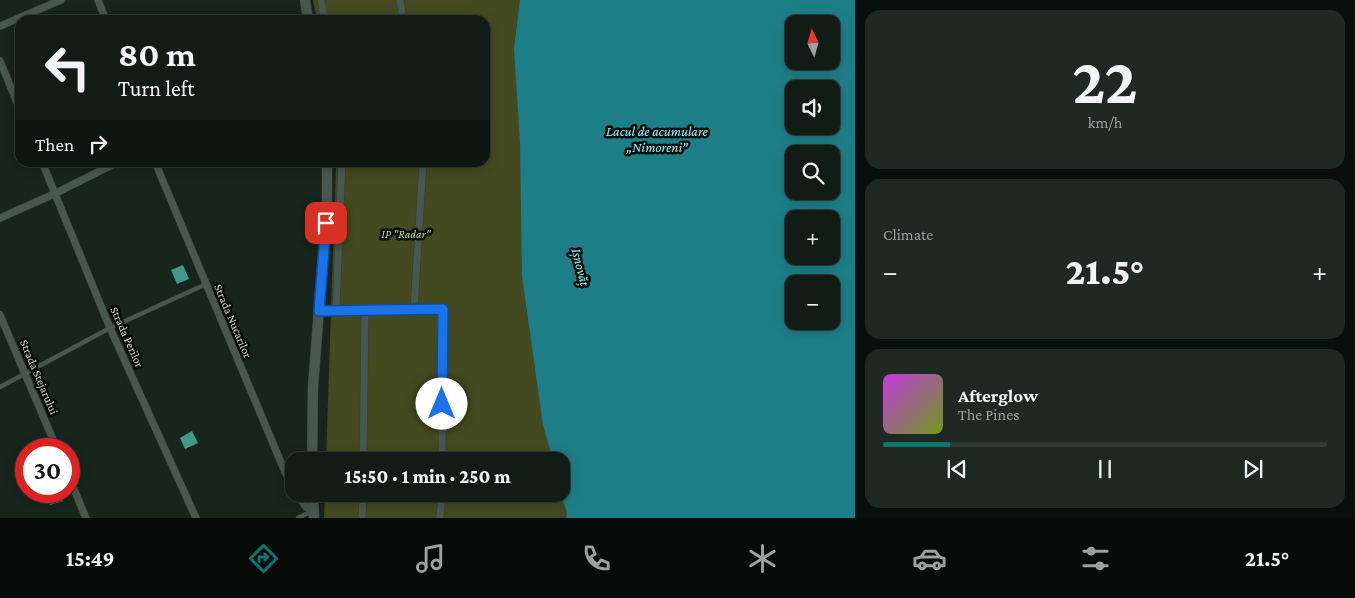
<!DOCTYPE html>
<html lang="en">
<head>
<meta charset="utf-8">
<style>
  :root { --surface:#111c16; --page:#1e2923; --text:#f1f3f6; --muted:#9ca1a1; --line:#303a35; --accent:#0f766e }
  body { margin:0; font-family:"Crimson Pro",serif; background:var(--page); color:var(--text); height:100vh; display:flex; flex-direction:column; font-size:19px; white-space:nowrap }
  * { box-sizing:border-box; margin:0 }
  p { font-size:16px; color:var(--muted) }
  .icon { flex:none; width:28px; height:28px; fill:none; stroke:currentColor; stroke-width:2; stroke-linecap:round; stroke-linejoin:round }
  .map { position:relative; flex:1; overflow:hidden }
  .side { display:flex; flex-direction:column; gap:10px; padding:10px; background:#090f0c; width:500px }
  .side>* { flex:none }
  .guide { position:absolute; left:15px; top:15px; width:475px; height:152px; border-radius:15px; box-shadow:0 2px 12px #0003,0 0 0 1px var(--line); background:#111c16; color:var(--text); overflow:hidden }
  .needle { width:32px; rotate:355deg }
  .tools { position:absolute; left:785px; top:15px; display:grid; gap:10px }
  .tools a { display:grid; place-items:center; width:55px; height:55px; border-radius:10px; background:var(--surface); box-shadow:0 2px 12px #0003,0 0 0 1px var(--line); font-size:25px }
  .speed { position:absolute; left:15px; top:438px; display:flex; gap:10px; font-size:25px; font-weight:700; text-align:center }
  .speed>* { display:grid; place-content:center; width:65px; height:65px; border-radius:50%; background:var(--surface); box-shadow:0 2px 12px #0003,0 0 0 1px var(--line); line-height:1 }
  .speed .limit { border:8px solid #d22; background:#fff; color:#111 }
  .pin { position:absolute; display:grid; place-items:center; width:42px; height:42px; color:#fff; margin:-21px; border-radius:10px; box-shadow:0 2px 8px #0006 }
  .me { position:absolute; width:55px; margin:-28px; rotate:0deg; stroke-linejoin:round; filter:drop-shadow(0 0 4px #0008) }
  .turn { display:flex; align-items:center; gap:18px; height:105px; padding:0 20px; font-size:22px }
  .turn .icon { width:65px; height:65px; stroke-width:2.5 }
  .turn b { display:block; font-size:35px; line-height:42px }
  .then { display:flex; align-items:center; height:48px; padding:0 20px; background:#0003; gap:10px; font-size:19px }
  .big { font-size:38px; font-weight:800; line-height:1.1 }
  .side .tile { flex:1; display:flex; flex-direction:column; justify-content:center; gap:8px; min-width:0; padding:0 18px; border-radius:15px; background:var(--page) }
  .side .dial { align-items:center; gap:0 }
  .dial b { font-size:65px; line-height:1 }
  .song { display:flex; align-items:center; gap:15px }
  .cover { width:60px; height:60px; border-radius:8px; background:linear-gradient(135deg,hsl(290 70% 55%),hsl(80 70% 35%)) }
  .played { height:5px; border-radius:2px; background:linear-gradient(90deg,var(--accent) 15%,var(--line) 15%) }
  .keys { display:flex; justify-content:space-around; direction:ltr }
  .heat { display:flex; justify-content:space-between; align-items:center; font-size:28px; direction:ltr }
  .trip { position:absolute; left:285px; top:452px; width:285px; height:50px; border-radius:15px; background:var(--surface); box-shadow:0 2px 12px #0003,0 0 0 1px var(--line); font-weight:800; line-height:50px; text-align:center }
  .tab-bar { display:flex; height:80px; justify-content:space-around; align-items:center; background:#070b09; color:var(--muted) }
  .tab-bar .icon { width:35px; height:35px }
  .tab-bar .on { color:var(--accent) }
  .tab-bar b { font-size:22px; color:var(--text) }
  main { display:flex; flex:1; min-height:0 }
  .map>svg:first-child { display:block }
</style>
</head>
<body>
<main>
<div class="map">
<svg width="855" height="518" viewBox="0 0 855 518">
  <rect width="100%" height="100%" fill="#17251d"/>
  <path fill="#434a1f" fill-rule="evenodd" d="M313,0H855L831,89L724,86L575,518H324L325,494H561V461H326L336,163L485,162V20H317ZM794,24H831V61H794Z"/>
  <path fill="#1e7e87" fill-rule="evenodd" d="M520,0H855V518H566L567,513L561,494V461H553L543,425L522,276L520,142L514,49ZM794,24H831V61H794ZM794,89H831V126H794ZM794,154H831V191H794ZM794,219H831V256H794ZM794,284H831V321H794Z"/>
  <g fill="#42988b">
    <polygon points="183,265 189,279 177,284 171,270"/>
    <polygon points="192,431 198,443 185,449 180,438"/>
    <polygon points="55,491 59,491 63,501 50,505 46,495"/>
  </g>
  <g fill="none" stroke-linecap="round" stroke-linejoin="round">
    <defs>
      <g id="lane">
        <polyline points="321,311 443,309"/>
        <polyline points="0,387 110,328 206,284"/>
        <polyline points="298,518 312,511"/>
      </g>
      <g id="street">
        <polyline points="98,0 106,20"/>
        <polyline points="321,0 324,20"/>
        <polyline points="400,0 403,20"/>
        <polyline points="0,26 61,0"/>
        <polyline points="0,61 20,110"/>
        <polyline points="42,162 110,328 196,518"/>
        <polyline points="155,162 285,472 294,488"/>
        <polyline points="0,218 54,194 118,162"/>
        <polyline points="414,309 423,162"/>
        <polyline points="336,310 342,162"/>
        <polyline points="0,315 57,449"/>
        <polyline points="363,461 365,310"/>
        <polyline points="442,461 443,309"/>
        <polyline points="69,477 86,518"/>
        <polyline points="297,494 306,507 314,511"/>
        <polyline points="362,518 363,494"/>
        <polyline points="440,518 442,494"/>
      </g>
      <g id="secondary">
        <polyline points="305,0 308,20"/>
        <polyline points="312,461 313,387 327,205 327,162"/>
        <polyline points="313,494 314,518"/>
      </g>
    </defs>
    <use href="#lane" stroke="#333e38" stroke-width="5"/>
    <use href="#street" stroke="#333e38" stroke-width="8"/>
    <use href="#secondary" stroke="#333e38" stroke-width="11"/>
    <use href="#lane" stroke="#48584f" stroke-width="4"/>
    <use href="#street" stroke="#48584f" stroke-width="7"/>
    <use href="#secondary" stroke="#48584f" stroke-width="10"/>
  </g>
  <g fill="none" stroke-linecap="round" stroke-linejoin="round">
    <defs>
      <polyline id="route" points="326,223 319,311 443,309 442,404"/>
    </defs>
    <use href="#route" stroke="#114b97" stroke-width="12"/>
    <use href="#route" stroke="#1a73e8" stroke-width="9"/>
  </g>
  <g text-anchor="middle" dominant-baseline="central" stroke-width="5" stroke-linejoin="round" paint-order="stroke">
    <g font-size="12" font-style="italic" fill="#c7d77e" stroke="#070d09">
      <text x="406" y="234">IP "Radar"</text>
    </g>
    <g font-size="12" fill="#ccd5d0" stroke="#070d09">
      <text transform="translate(233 321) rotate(67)">Strada Nucarilor</text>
      <text transform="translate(127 337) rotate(66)">Strada Perilor</text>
      <text transform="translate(39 377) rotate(67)">Strada Stejarului</text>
    </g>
    <g font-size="14" font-style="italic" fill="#93f3fd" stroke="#070d09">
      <text x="657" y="131">Lacul de acumulare<tspan x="657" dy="16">„Nimoreni”</tspan></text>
      <text transform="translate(581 267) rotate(76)">Ișnovăț</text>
    </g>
  </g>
</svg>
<div class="tools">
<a><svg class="needle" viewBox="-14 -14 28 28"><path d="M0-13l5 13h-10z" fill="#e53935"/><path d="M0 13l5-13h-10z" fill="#9ca1a1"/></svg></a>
<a><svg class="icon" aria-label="sound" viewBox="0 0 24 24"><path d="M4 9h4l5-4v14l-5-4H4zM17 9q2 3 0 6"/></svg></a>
<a><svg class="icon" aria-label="search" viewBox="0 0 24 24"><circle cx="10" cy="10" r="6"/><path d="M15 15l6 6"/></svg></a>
<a>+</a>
<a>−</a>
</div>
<div class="speed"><div class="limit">30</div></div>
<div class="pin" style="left:326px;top:223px;background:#d93025"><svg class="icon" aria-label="arrive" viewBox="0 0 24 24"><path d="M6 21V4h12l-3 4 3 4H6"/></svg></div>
<svg class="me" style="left:442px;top:404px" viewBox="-20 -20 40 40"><circle r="19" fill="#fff"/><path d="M0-13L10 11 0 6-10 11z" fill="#1a73e8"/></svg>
<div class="trip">15:50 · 1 min · 250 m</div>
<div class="guide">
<div class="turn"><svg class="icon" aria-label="left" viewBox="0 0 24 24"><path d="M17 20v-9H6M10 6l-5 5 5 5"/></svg><div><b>80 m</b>Turn left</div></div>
<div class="then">Then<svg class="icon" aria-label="right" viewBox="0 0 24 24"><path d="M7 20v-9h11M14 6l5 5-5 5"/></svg></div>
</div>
</div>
<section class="side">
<div class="tile dial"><b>22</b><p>km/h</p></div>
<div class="tile"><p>Climate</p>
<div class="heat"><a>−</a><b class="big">21.5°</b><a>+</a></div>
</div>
<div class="tile">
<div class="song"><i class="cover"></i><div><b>Afterglow</b><p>The Pines</p></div></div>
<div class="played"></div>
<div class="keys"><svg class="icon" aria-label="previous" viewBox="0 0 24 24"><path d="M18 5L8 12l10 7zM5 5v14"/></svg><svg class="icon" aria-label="pause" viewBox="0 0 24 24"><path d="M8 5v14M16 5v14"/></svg><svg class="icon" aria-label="next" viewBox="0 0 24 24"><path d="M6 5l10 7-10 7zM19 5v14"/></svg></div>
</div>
</section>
</main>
<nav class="tab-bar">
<b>15:49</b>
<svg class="icon on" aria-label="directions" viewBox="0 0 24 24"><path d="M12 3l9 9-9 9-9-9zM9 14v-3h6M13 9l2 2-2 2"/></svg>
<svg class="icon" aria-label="music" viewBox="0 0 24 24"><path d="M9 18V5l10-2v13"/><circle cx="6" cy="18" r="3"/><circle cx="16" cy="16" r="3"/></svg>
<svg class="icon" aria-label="phone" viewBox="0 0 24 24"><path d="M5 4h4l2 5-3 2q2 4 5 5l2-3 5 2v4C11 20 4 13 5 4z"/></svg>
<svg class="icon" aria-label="climate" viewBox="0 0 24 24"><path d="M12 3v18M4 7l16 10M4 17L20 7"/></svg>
<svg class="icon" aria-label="car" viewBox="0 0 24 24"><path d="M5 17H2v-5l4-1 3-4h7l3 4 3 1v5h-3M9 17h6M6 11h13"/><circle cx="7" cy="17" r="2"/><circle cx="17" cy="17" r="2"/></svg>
<svg class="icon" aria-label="filters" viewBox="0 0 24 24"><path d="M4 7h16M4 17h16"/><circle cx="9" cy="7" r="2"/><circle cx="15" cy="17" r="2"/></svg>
<b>21.5°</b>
</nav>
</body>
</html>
